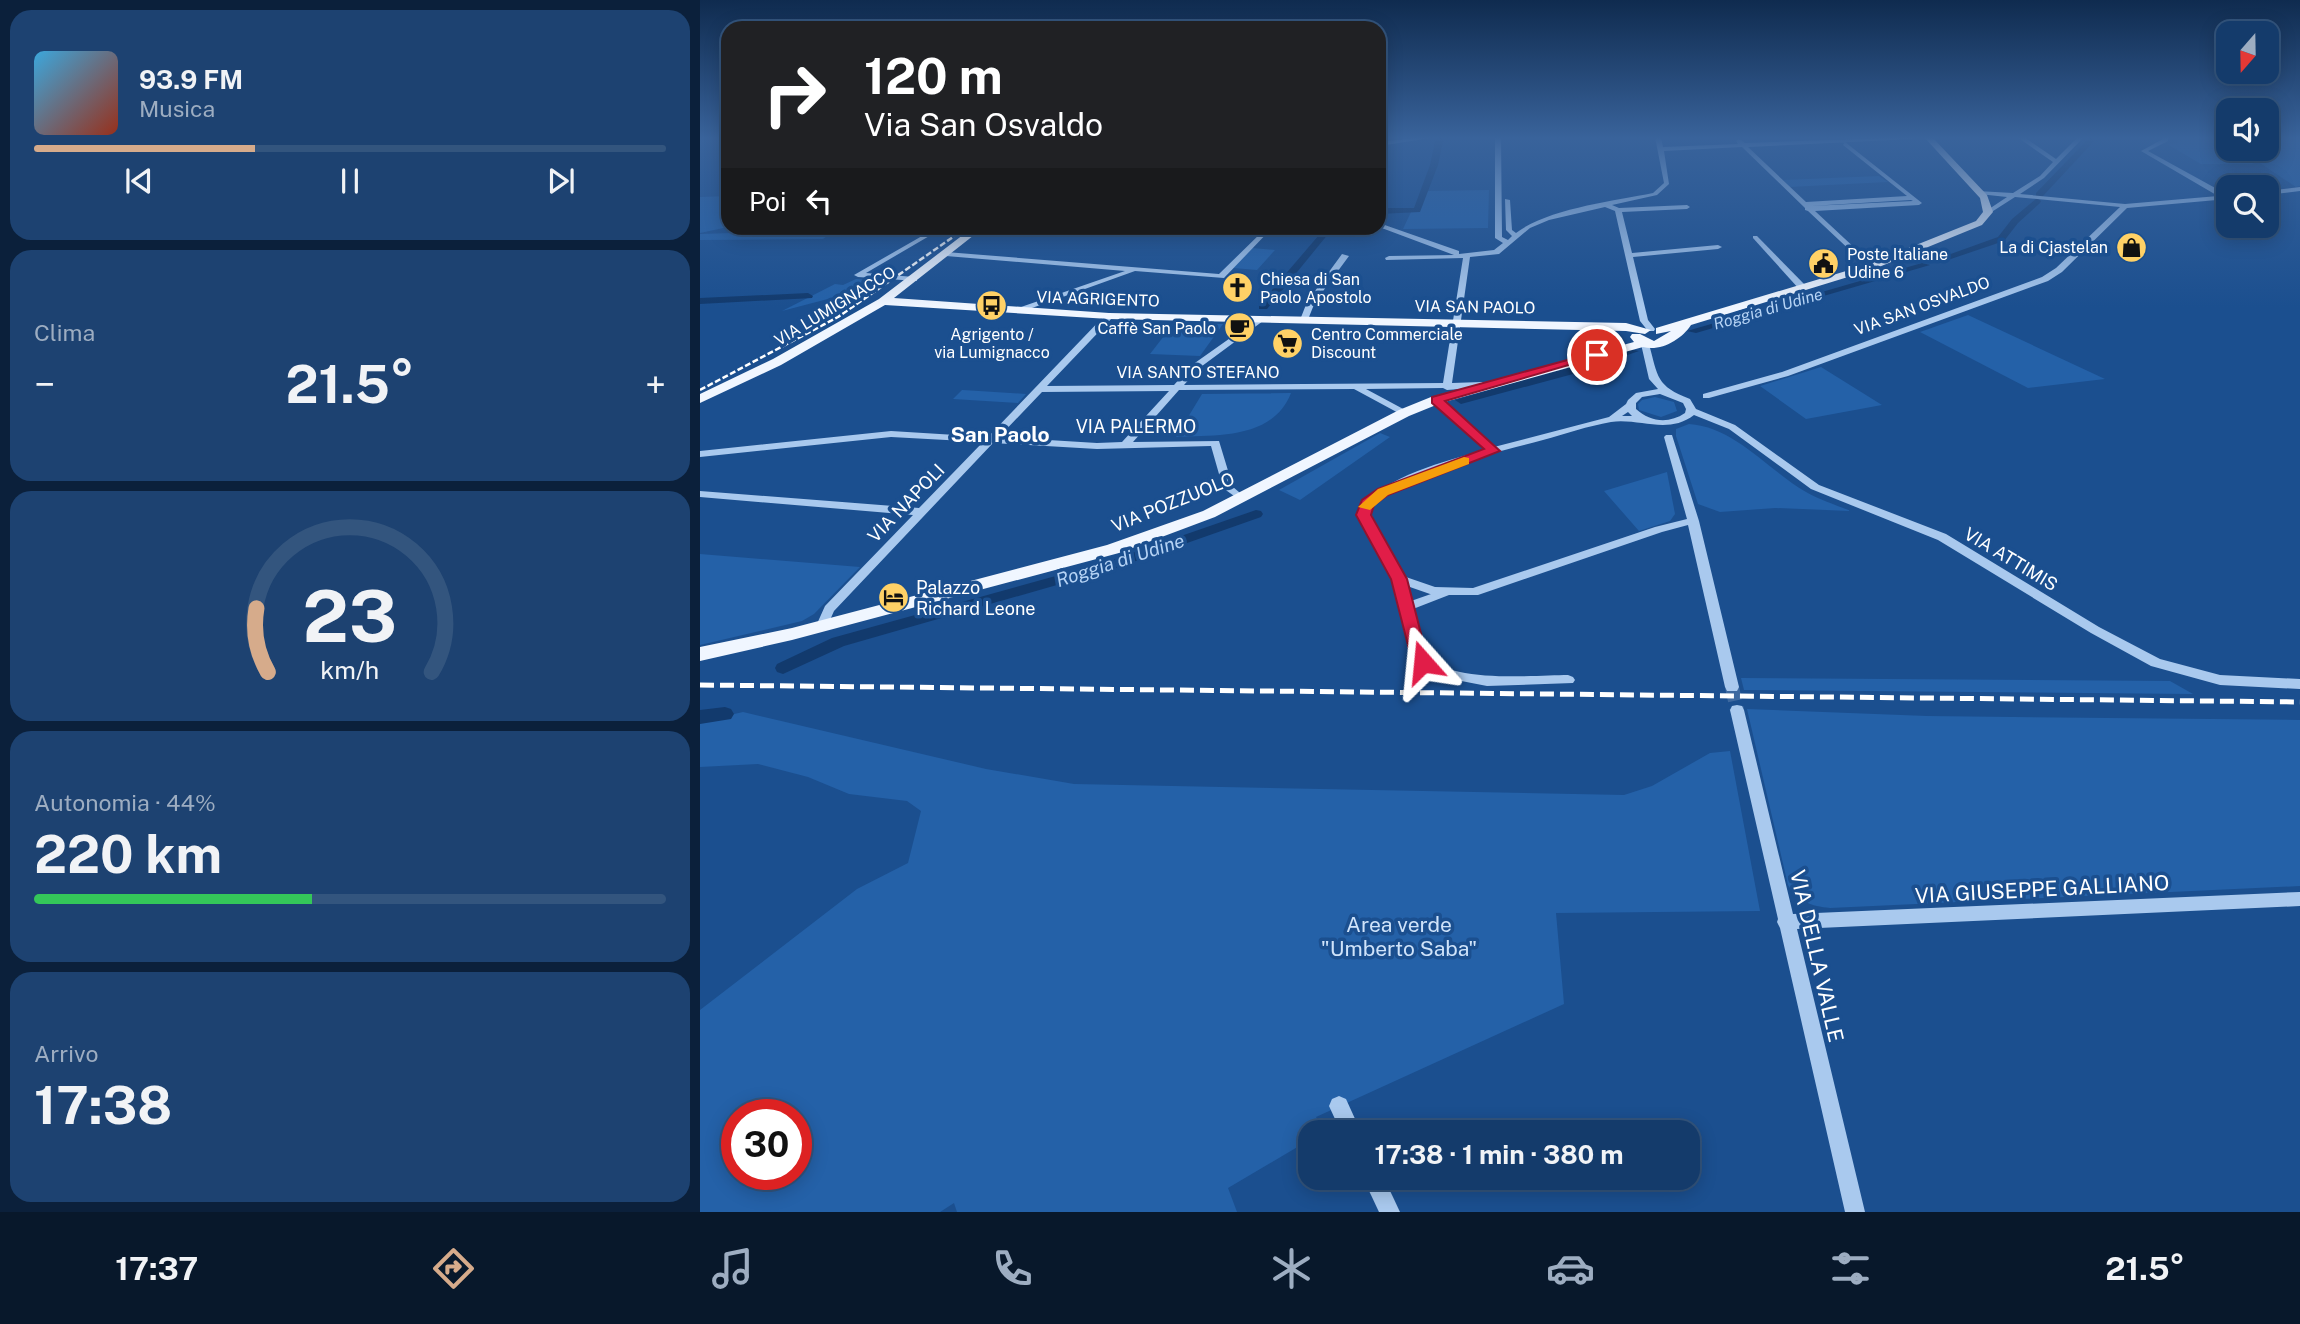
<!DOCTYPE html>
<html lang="it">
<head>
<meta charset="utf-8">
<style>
  :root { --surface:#143b6b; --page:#1d4271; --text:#f1f3f6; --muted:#9dadc1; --line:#33557e; --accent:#d6ab8b }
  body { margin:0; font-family:"Public Sans",sans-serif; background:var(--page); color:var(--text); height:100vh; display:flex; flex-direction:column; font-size:26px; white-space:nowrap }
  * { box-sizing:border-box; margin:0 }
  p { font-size:23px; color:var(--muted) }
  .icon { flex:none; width:38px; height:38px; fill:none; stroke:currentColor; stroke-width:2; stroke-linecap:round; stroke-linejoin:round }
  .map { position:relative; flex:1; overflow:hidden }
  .drawer { display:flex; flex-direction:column; gap:10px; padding:10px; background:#0b203b; width:700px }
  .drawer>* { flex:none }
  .top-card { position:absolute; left:21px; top:21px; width:665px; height:214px; border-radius:21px; box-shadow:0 4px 18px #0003,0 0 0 2px var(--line); background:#202124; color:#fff; overflow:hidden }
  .needle { width:46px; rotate:200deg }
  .tools { position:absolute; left:1516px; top:21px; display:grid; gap:14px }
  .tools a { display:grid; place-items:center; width:63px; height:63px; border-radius:14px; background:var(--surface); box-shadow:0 4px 18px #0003,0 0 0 2px var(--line); font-size:35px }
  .speed { position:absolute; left:21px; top:1099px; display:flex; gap:14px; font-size:35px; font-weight:700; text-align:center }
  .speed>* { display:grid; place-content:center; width:91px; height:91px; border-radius:50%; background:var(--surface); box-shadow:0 4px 18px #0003,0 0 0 2px var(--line); line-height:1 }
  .speed .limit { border:10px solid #d22; background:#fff; color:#111 }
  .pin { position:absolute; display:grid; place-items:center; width:60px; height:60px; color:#fff; margin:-30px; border:4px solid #fff; border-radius:50%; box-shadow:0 2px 7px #0007 }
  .me { position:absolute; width:77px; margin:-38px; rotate:342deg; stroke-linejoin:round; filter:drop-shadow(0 0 5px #0008) }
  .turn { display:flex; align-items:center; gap:24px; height:147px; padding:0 28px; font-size:32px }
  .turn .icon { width:91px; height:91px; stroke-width:2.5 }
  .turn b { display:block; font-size:49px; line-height:60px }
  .then { display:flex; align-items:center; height:66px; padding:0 28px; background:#0003; gap:14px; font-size:26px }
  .big { font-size:52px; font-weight:700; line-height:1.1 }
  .drawer .card { flex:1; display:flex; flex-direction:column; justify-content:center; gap:10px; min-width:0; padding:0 24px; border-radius:21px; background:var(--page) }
  .drawer .dial { align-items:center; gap:0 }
  .dial svg { height:182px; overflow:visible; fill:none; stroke:var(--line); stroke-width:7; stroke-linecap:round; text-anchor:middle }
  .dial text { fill:var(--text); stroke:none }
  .song { display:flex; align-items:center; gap:21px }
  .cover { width:84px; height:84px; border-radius:10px; background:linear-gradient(135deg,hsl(200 70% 55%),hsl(10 70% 35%)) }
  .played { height:7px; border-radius:4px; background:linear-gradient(90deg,var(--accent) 35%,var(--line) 35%) }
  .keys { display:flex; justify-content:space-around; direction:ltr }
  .heat { display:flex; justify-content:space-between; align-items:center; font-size:38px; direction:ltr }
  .charge { height:10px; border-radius:5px; background:linear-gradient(90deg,#34c759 44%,var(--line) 0) }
  .trip { position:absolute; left:598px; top:1120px; width:402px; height:70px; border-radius:21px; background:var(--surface); box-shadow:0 4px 18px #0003,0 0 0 2px var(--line); font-weight:700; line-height:70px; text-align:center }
  .dock { display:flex; height:112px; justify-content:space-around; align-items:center; background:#08182b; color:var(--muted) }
  .dock .icon { width:49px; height:49px }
  .dock .active { color:var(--accent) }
  .dock b { font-size:32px; color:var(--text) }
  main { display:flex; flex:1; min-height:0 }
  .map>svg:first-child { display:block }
</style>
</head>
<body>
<main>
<section class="drawer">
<div class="card">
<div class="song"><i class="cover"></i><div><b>93.9 FM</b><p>Musica</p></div></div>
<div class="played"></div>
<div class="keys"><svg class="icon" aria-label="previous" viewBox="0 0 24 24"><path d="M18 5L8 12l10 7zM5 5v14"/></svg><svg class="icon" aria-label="pause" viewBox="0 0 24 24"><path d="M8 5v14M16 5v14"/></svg><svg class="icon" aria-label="next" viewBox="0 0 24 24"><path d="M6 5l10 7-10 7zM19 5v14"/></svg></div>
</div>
<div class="card"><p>Clima</p>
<div class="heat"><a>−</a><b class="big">21.5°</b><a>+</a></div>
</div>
<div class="card dial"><svg viewBox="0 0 100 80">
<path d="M14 69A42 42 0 1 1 86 69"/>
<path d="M14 69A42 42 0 0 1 9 41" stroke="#d6ab8b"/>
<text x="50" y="56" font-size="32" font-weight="700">23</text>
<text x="50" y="72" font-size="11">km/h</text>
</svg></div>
<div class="card"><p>Autonomia · 44%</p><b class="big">220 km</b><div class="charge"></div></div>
<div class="card"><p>Arrivo</p><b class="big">17:38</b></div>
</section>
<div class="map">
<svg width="1600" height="1212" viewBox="0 0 1600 1212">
  <rect width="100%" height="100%" fill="#1b4f8f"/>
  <g fill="#2461a8" fill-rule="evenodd">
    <polygon points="1497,137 1516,137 1528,149 1554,164 1501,164 1467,144 1478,143 1474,138 1499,139"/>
    <polygon points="1566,137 1600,137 1600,186 1596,187 1539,149 1566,149"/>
    <polygon points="1179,176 1188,182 1089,187 1083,180"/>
    <polygon points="789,190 788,228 703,229 711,212 718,211 727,191"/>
    <polygon points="28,196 28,227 0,233 0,197"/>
    <polygon points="135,230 123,239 0,240 0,234"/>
    <polygon points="552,248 575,250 557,270 533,268"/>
    <polygon points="156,279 180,280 143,295 82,311 135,284 143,285"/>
    <polygon points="1268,315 1283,322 1405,379 1328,388 1220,332"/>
    <polygon points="474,323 523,324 500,356 450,354"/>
    <polygon points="1121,367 1182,405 1106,419 1060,386"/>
    <polygon points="262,390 263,390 326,394 318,403 253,399"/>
    <path d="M591,393C573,439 518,435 476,437L502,394Z"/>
    <polygon points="955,397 974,402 977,411 961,417 939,410 938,404 942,400"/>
    <path d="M989,424C1035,427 1068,470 1106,492C1120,500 1136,505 1151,511L1075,508L1020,512L998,504L976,436V429Z"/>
    <polygon points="680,433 690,437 600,500 579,490"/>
    <polygon points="967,472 975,514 970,521 939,531 904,491"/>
    <polygon points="0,554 160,567 114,614 102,621 0,645"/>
    <polygon points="1041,678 1470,681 1493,694 1044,690"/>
    <path d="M1047,709L1227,716L1600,720V886L1130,908C1111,906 1098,902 1088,885Z"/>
    <path d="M43,712L286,769L374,784L924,795L952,786L1010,753L1030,751L1060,911L856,913L864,1004L616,1117L623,1132H611V1139L528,1188L537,1212H257L254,1203L240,1212H0V1010L157,889L208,863L221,811L207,801L149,794L108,777L58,764L0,767V718H17ZM37,1115H96V1174H37Z"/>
  </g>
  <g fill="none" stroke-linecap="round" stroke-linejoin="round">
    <g fill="#123a6d" fill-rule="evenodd">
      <polygon points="736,137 744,137 738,165 720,212 679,214 679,208 714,208 730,165"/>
      <polygon points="1390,137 1398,137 1342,197 1336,197 1336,193"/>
      <polygon points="1337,198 1341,201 1340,203 1318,223 1304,241 1242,262 1234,260 1298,237 1312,219"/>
      <polygon points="625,228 633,228 567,309 559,309 559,305"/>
      <polygon points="1222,263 1230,265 996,333 987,331"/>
      <polygon points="108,293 113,296 112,298 0,304 0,298"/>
      <path d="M139,296H152L157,299C153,304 142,303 138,298Z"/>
      <polygon points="929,349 939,351 873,374 761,404 755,400"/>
      <polygon points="556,510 561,511 563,514 561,517 416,568 144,646 83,674 77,672 75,668 77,664 132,638 406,562"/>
      <polygon points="25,707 31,709 34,714 31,719 0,724 0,710"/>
    </g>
    <polyline stroke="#3d69a0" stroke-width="14" stroke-dasharray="14 7" stroke-linecap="butt" points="1032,687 1037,710"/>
    <g fill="#a9c9ee" fill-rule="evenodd">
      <polygon points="721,137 737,137 679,146 679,142"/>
      <path d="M795,137H801L802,237L808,240L812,236L806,230L805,199L810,200L812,230L816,233C847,209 913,201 953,193L964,183L955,137H961L963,147L1038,144L1036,141L1039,139L1045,143L1215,137L1212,139L1048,147L1106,202L1207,196L1143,145L1145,142L1222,203L1219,205L1115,211L1173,265L1174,267L1170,269L1108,211L1105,210V208L1042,147L964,151L969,184L957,195L912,205L919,208L987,205L990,207L987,209L922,212L932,253L1018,245L1022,247L1018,249L933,257L948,320L955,329L954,331H948L940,321L915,211L905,207L849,220L830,228L799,254L770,257L752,383L782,382L787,385L785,387L747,390L743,388L666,389L707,411L709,413L704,416L654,389L479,390L433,442L519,441L533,487L546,498L541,501L523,488L511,446L397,449L293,443L134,611L126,629L122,630L116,626L125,606L213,515L0,497V491L219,508L283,442L191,437L0,457V451L191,431L288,437L406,314H409L413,316L412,318L347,386L474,385L492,365L560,317H563V321L498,369L484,385L743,383L763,258L686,260L685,258L689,256L754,255L679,227V223L759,251V254L794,250L803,243L795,238ZM1211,200L1213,201L1110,206ZM469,391L422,442L397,443L299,437L342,392Z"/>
      <polygon points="1317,137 1324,137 1356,159 1378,137 1384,137 1344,178 1320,194 1425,204 1518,196 1441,151 1463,139 1462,137 1468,137 1468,141 1448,151 1528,195 1528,199 1427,208 1362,272 1348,281 1088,376 1009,398 1003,398 1003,394 1082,372 1342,277 1356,268 1420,207 1315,197 1290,213 1286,213 1286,211 1307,197 1279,194 1276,192 1277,191 1313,193 1340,176 1353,162"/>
      <polygon points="1600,187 1600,191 1566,195 1566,191"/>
      <polygon points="236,228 243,228 166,273 214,277 217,277 217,281 158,277 154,275"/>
      <polygon points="566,228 572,228 524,278 435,271 318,313 314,311 315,309 425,271 246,256 242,254 246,252 519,274"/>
      <polygon points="1053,236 1057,236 1106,286 1106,290 1100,290 1053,238"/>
      <polygon points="642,254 649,256 615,302 607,322 601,322 600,320 607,302"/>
      <path d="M945,341L949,344C958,377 956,386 990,399L996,409L1035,425L1119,485L1246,534L1399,627L1460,659L1520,675L1600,679V689L1520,685L1451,666L1391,633L1238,540L1111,489L1029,429L994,415C968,435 940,418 911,422C888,426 865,434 843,440C790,454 709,472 670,510L679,535L703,576L735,587L773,588L955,527L987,519L964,437L966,435H972L999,521L1039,687L1037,691H1027L1025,687L988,525L962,532L778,595H749L713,609C716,622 718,639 724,651C742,685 834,675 868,675L873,677L875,680L873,683L787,686L746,678L725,669L712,653L693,579L667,535L659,509C686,476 745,461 785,450L731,400L736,397L739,398L794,447L909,417L926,404L928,400L936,393L958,389L949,379L941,344ZM960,394L983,403L986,409L985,413C969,424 950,422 936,409V403L942,397ZM928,412L932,416H922ZM707,586L730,594H731L711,601Z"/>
      <polygon points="1037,705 1042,706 1044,710 1093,914 1600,892 1600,906 1097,929 1165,1212 1145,1212 1080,928 1077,922 1078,919 1030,710 1032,706"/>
      <polygon points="639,1096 646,1099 661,1132 641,1132 629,1106 632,1099"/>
      <polygon points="663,1178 684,1178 700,1212 679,1212"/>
    </g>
    <g fill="#f0f6ff" fill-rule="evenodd">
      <path d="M1224,137H1232L1287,195L1293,212L1282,225L1174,269L991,325C982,339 961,352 943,347L741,403L709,416L515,517L419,553L92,640L0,661V647L92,628L407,545L503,511L699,410L731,397L934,342L930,337L932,334H940L954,341L971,331L956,334V328L1166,265L1276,221L1283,212L1280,198Z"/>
      <polygon points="272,228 283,228 194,298 409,313 926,323 951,330 945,334 926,331 409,319 185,305 81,365 0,403 0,394 73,359 179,299"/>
    </g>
    <polyline stroke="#fff" stroke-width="2.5" stroke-dasharray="6 2.5" stroke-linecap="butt" points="0,390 138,317 266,228"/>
    <polyline stroke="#fff" stroke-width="5" stroke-dasharray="14 6" stroke-linecap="butt" points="0,685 1600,702"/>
  </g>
  <linearGradient id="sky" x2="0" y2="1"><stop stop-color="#0f2b4f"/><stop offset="0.45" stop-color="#39639b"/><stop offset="1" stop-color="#39639b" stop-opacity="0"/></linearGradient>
  <rect width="1600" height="307" fill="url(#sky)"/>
  <polygon fill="#e11d48" stroke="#92132f" stroke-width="2" points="893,353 903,355 745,401 800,451 688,495 674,505 671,515 707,579 726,653 732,662 729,666 717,666 710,653 691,579 656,515 662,500 678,489 784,449 732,403 732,397"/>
  <polygon fill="#f59e0b" points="764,457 769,458 769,464 688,495 670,510 658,507 678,489"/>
  <defs>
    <symbol id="shop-disc" viewBox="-11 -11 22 22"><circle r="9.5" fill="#ffd166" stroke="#1b4f8f"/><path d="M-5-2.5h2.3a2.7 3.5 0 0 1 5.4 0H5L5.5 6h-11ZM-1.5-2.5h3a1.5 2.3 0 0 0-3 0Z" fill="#111"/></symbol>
    <symbol id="civic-disc" viewBox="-11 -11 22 22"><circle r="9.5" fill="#ffd166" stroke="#1b4f8f"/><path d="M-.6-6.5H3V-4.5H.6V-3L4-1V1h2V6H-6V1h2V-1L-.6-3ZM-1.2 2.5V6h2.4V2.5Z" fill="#111"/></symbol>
    <symbol id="church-disc" viewBox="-11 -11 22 22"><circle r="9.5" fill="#ffd166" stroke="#1b4f8f"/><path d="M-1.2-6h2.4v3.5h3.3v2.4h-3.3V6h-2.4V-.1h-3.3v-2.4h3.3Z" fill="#111"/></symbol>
    <symbol id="bus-disc" viewBox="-11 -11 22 22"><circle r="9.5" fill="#ffd166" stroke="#1b4f8f"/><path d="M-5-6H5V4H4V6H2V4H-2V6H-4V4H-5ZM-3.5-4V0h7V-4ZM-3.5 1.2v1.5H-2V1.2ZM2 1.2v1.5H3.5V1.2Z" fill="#111"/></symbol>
    <symbol id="cafe-disc" viewBox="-11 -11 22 22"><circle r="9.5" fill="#ffd166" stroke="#1b4f8f"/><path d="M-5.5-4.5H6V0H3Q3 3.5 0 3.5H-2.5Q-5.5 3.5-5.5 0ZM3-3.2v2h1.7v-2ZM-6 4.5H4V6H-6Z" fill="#111"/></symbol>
    <symbol id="supermarket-disc" viewBox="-11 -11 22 22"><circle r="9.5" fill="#ffd166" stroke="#1b4f8f"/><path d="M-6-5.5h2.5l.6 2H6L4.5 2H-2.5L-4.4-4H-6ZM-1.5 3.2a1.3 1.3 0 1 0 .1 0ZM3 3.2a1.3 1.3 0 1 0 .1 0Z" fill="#111"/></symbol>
    <symbol id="hotel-disc" viewBox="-11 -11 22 22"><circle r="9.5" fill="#ffd166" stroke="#1b4f8f"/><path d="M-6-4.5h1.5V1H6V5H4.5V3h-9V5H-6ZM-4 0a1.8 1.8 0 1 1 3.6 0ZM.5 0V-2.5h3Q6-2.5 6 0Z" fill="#111"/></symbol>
  </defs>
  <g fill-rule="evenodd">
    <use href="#shop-disc" x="1414" y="230" width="35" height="35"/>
    <use href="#civic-disc" x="1106" y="246" width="35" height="35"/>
    <use href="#church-disc" x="520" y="270" width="35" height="35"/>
    <use href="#bus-disc" x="274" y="288" width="35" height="35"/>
    <use href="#cafe-disc" x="522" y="310" width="35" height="35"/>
    <use href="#supermarket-disc" x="570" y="326" width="35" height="35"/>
    <use href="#hotel-disc" x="176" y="580" width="35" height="35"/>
  </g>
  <g text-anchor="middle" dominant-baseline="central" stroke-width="7" stroke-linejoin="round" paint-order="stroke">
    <g font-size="16" fill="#fff" stroke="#1b4f8f" text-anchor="start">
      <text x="1408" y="247" text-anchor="end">La di Cjastelan</text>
      <text x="1147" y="254">Poste Italiane<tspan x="1147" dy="18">Udine 6</tspan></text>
      <text x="560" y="279">Chiesa di San<tspan x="560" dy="18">Paolo Apostolo</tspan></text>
      <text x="516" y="328" text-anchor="end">Caffè San Paolo</text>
      <text x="292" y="334" text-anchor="middle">Agrigento /<tspan x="292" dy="18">via Lumignacco</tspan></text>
      <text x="611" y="334">Centro Commerciale<tspan x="611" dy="18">Discount</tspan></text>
    </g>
    <g font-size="16" fill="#fff" stroke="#1b4f8f">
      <text transform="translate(398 299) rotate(2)">VIA AGRIGENTO</text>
      <text transform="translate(135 306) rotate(-31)">VIA LUMIGNACCO</text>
      <text transform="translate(1222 306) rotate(-20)">VIA SAN OSVALDO</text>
      <text transform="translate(775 307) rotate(1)">VIA SAN PAOLO</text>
      <text x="498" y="372">VIA SANTO STEFANO</text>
    </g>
    <g font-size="16" font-style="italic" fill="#b5d3f5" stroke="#1b4f8f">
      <text transform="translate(1068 309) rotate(-16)">Roggia di Udine</text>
    </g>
    <g font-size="18" fill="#fff" stroke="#1b4f8f">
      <text x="436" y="426">VIA PALERMO</text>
      <text transform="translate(473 502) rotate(-22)">VIA POZZUOLO</text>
      <text transform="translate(206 503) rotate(-46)">VIA NAPOLI</text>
      <text transform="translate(1311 559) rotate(31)">VIA ATTIMIS</text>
    </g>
    <g font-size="18" fill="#fff" stroke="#1b4f8f" text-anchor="start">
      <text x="216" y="587">Palazzo<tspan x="216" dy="21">Richard Leone</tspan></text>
    </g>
    <g font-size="19" font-style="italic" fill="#b5d3f5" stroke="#1b4f8f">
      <text transform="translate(420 560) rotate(-18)">Roggia di Udine</text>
    </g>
    <g font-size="21" font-weight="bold" fill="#fff" stroke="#1b4f8f">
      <text x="300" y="434">San Paolo</text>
    </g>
    <g font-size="21" fill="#fff" stroke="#1b4f8f">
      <text transform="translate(1342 889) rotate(-3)">VIA GIUSEPPE GALLIANO</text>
      <text transform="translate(1117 956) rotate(77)">VIA DELLA VALLE</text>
    </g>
    <g font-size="21" fill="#cfe3fa" stroke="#1b4f8f">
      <text x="699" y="924">Area verde<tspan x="699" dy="24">"Umberto Saba"</tspan></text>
    </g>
  </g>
</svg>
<div class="tools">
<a><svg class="needle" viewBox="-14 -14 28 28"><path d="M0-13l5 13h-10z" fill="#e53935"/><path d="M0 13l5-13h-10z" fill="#9dadc1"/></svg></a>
<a><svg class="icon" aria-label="sound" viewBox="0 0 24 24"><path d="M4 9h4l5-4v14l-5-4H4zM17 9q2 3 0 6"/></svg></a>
<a><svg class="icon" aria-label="search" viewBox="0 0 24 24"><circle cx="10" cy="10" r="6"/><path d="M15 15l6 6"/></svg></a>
</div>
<div class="speed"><div class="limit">30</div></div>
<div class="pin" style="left:897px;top:355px;background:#d93025"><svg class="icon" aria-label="arrive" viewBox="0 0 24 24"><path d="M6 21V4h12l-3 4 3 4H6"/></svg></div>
<svg class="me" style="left:723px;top:662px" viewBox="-20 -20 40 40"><path d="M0-17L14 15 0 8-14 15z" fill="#e11d48" stroke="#fff" stroke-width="4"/></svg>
<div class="trip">17:38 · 1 min · 380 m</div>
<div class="top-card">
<div class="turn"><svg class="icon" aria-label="right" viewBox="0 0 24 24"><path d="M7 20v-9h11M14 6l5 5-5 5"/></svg><div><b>120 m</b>Via San Osvaldo</div></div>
<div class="then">Poi<svg class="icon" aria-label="left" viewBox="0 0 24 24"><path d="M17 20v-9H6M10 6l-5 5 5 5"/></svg></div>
</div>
</div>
</main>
<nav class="dock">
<b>17:37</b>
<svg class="icon active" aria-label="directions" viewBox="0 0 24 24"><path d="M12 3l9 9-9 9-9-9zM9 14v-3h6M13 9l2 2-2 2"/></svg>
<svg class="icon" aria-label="music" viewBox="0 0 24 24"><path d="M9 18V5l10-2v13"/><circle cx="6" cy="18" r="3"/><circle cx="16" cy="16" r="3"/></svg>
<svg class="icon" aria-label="phone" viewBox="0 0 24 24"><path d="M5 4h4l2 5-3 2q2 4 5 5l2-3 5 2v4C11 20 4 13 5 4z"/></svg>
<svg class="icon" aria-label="climate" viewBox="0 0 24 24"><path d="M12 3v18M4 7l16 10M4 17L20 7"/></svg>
<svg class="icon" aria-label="car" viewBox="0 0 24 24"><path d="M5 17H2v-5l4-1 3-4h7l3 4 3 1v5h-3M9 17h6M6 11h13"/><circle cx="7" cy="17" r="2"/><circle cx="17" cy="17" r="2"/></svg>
<svg class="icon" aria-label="filters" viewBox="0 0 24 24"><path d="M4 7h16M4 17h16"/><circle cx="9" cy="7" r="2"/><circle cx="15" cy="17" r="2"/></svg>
<b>21.5°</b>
</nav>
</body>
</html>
